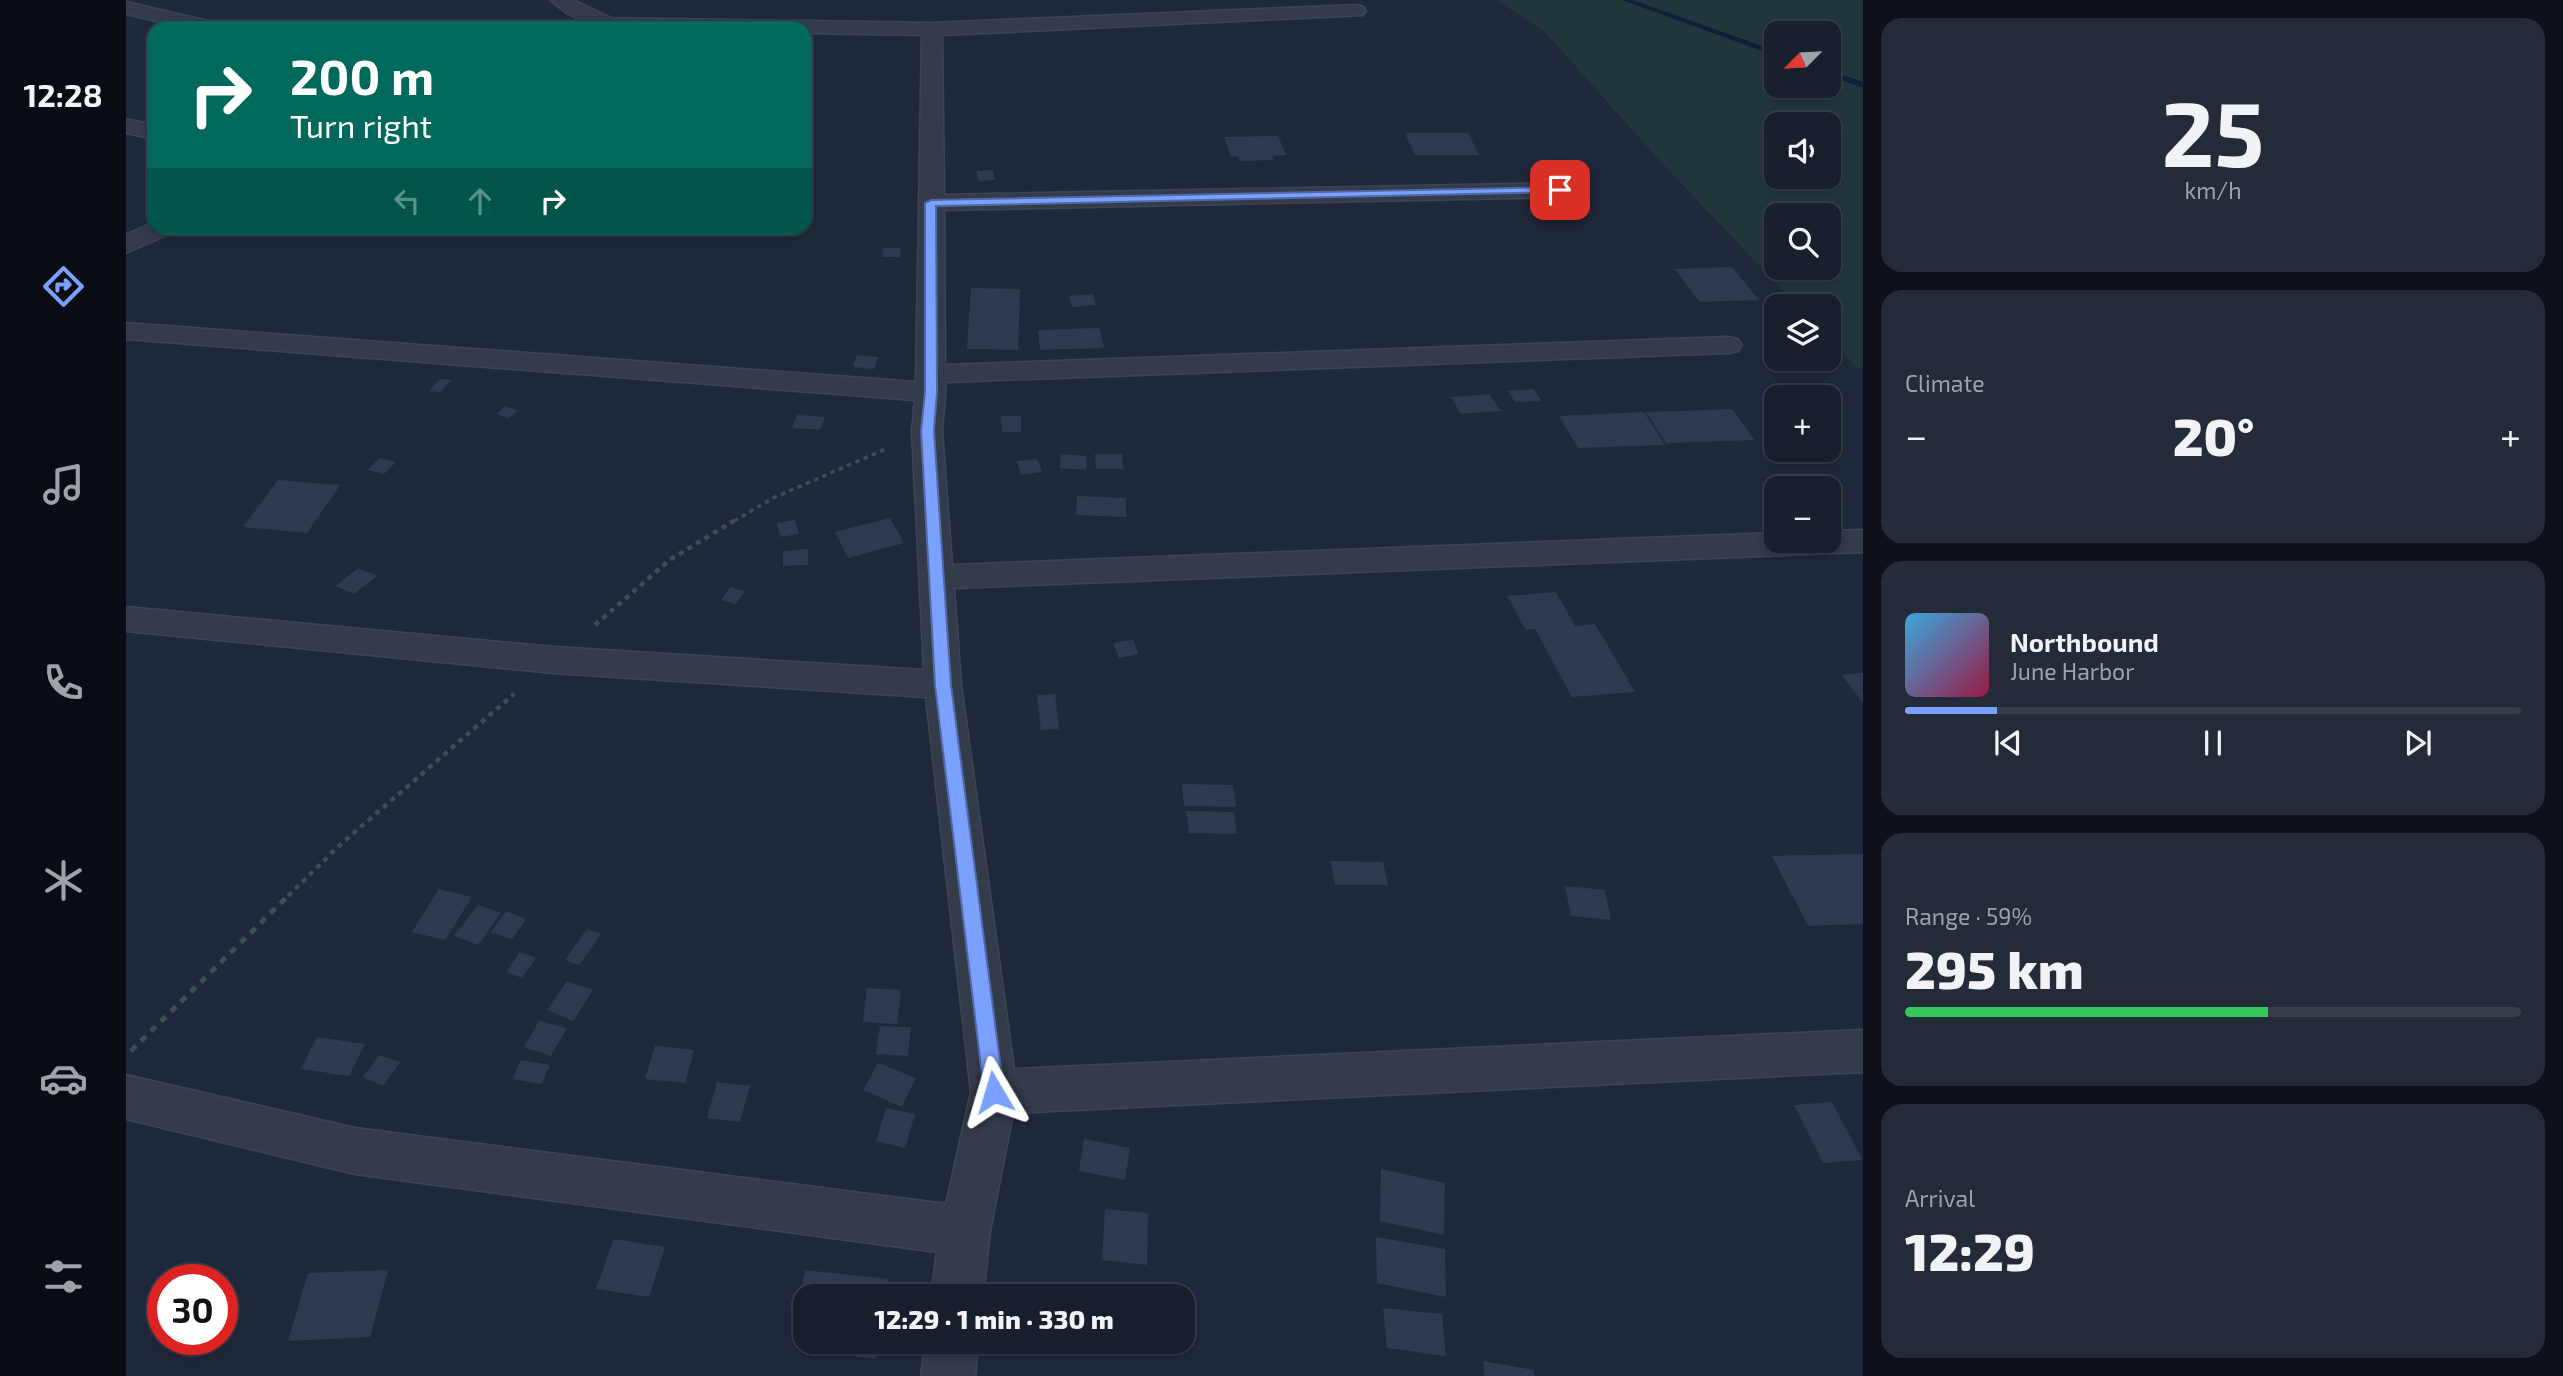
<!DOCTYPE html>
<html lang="en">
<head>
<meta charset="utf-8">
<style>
  :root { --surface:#171e2c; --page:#242b38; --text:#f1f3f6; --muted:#9ea2a9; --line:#363c48; --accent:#7ba1ff }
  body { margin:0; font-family:"Exo 2",sans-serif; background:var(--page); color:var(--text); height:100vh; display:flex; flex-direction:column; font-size:26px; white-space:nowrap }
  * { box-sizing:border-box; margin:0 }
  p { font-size:23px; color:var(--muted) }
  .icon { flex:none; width:38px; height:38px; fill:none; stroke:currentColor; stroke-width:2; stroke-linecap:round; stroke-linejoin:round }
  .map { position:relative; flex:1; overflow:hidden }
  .side { display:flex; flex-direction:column; gap:18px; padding:18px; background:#0d1018; width:700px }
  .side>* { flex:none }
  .guide { position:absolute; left:21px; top:21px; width:665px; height:214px; border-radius:21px; box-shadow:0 4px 10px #0003,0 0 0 2px var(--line); background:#00695c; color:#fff; overflow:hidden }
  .needle { width:46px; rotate:246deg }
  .buttons { position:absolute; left:1638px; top:21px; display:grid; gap:14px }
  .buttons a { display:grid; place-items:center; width:77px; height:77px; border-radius:14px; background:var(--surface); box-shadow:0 4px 10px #0003,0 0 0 2px var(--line); font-size:35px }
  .speed { position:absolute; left:21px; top:1264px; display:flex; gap:14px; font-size:35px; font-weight:700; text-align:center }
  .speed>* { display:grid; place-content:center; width:91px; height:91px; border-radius:50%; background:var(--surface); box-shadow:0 4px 10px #0003,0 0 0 2px var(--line); line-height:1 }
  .speed .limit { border:10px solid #d22; background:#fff; color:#111 }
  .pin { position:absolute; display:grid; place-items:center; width:60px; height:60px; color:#fff; margin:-30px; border-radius:14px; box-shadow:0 4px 10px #0006 }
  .me { position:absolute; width:77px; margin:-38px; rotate:353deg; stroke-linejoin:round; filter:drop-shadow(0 0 5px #0008) }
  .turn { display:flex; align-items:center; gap:24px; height:147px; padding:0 28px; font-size:32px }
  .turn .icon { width:91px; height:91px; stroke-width:2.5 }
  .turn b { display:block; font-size:49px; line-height:60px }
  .lanes { display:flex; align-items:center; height:66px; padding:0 28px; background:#0003; justify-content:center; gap:35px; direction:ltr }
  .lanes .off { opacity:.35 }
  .big { font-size:52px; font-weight:800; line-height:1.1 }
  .side .card { flex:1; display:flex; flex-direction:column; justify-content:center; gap:10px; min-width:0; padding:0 24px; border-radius:21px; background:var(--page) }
  .side .dial { align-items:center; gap:0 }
  .dial b { font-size:91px; line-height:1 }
  .song { display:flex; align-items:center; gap:21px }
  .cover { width:84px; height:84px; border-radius:10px; background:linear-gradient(135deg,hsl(200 70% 55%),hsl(340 70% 35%)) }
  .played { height:7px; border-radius:4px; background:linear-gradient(90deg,var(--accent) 15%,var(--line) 15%) }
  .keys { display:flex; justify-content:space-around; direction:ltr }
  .heat { display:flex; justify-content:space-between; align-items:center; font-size:38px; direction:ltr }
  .charge { height:10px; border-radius:5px; background:linear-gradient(90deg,#34c759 59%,var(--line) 0) }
  .trip { position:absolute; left:667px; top:1284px; width:402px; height:70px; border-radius:21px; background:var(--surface); box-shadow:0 4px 10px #0003,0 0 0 2px var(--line); font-weight:800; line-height:70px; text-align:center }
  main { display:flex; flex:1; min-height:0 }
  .menu { display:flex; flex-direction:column; width:126px; justify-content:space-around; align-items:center; background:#090c12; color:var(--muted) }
  .menu .icon { width:49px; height:49px }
  .menu .on { color:var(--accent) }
  .menu b { font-size:32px; color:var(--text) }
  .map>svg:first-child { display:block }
</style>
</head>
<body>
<main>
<nav class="menu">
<b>12:28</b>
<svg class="icon on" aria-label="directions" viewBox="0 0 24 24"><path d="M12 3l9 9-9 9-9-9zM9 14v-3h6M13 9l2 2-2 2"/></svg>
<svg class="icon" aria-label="music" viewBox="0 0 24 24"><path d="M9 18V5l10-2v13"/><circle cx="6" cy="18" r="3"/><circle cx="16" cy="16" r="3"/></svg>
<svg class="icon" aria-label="phone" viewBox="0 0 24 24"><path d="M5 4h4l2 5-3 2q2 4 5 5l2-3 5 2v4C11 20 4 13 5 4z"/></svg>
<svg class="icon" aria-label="climate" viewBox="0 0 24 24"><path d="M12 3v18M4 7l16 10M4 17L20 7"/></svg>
<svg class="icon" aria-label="car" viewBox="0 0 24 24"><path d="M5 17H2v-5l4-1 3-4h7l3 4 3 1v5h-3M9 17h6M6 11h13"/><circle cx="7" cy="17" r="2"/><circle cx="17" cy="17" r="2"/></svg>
<svg class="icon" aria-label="filters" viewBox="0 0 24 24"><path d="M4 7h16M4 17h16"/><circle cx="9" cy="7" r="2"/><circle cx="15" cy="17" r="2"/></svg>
</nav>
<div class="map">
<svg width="1737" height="1376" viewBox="0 0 1737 1376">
  <rect width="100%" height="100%" fill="#1f283a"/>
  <path fill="#21363b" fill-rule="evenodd" d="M1370,0H1737V368H1731L1703,339V306H1672L1533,160L1419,32ZM1650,33H1703V86H1650ZM1703,124V177H1650V124ZM1703,215V268H1650V215Z"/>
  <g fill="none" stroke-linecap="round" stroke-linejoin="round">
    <g fill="#121e38" fill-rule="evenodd">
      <polygon points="1496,0 1507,0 1650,51 1650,56"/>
      <polygon points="1703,70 1737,82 1737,88 1703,75"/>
    </g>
  </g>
  <g fill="#2e394f">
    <polygon points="1279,133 1342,133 1353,155 1289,155"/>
    <polygon points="1152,136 1160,155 1146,156 1148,160 1114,161 1112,156 1105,157 1098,137"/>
    <polygon points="867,170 869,180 853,181 850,171"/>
    <polygon points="757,248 775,248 774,257 756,257"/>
    <polygon points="1606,267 1633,300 1574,302 1549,269"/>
    <polygon points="845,288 894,289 892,350 841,349"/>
    <polygon points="967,294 970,305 946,307 943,296"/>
    <polygon points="974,328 978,348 914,350 912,330"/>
    <polygon points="731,355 752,357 748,369 727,367"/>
    <polygon points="314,379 325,380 315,392 303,391"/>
    <polygon points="1408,389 1415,401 1389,402 1382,391"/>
    <polygon points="1363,394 1375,411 1335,414 1325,397"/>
    <polygon points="380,406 392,411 382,418 370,414"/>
    <polygon points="1606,409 1628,440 1540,443 1520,412"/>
    <polygon points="1518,412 1539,445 1452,448 1433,416"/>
    <polygon points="671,415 699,417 694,430 666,428"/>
    <polygon points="875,416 895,416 895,432 876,432"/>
    <polygon points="935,454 961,456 960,470 934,468"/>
    <polygon points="969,454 996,454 997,469 970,469"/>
    <polygon points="254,458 270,462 258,474 241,470"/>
    <polygon points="911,459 916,472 895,475 891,461"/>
    <polygon points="152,480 214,485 181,533 117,527"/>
    <polygon points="951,496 1000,498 1000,517 950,515"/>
    <polygon points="764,518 778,543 722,558 709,532"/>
    <polygon points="669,520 673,534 654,537 651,523"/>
    <polygon points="682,549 682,565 657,566 657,551"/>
    <polygon points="232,568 251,576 228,594 210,586"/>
    <polygon points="605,587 619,592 609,604 595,600"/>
    <polygon points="1430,592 1449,626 1469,624 1509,692 1446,697 1409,629 1400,630 1381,596"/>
    <polygon points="1007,640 1013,654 993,658 987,643"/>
    <polygon points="1737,673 1737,703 1716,675"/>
    <polygon points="929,694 933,729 915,730 911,695"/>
    <polygon points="1056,784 1107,785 1110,807 1058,806"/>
    <polygon points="1060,811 1108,812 1111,834 1063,833"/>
    <polygon points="1737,854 1737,924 1682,926 1646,856"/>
    <polygon points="1205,861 1257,862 1262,885 1209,885"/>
    <polygon points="1439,886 1479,890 1485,920 1445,916"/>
    <polygon points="313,889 346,897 319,940 286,932"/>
    <polygon points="352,905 375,913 352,945 328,936"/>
    <polygon points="380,911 400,919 386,939 365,932"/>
    <polygon points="461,929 475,934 453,965 439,960"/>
    <polygon points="394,952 410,958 396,978 380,972"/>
    <polygon points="441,981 467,990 447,1021 421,1010"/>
    <polygon points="741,988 775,990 771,1024 737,1022"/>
    <polygon points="413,1021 441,1028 425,1056 398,1047"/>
    <polygon points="754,1026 785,1027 782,1056 750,1054"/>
    <polygon points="191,1037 239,1044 223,1076 175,1069"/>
    <polygon points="529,1046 568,1050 559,1083 519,1079"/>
    <polygon points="253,1055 274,1062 257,1086 237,1077"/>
    <polygon points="395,1060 424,1065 416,1084 386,1079"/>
    <polygon points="752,1063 790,1078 776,1107 737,1090"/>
    <polygon points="591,1082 624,1086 614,1122 581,1118"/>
    <polygon points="1706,1102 1736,1160 1697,1163 1668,1105"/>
    <polygon points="760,1108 789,1114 779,1148 750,1141"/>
    <polygon points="958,1139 1004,1148 999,1180 953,1171"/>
    <polygon points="1255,1169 1319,1183 1318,1235 1254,1221"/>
    <polygon points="979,1209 1022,1213 1021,1265 976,1260"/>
    <polygon points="1250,1237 1319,1249 1320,1297 1251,1283"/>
    <polygon points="488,1239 539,1247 523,1297 470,1289"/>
    <polygon points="262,1270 244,1337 162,1341 182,1273"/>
    <polygon points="679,1270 762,1279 760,1297 679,1297 679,1307 672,1306"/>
    <polygon points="1257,1308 1316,1314 1320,1356 1261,1348"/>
    <polygon points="679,1342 753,1342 750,1359 678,1350"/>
    <polygon points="1357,1361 1408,1370 1409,1376 1358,1376"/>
  </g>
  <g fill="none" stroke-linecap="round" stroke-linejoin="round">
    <defs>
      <g id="minor">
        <polygon points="424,0 447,0 485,18 806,23 1230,5 1237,7 1240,11 1237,15 816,35 818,195 1434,183 1443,185 1446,190 1443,195 1434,197 818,210 819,365 1602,337 1612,339 1616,345 1612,351 1602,353 820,382 816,431 826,565 1650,533 1650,541 1703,541 1703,531 1737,530 1737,552 828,588 835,685 888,1069 1737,1030 1737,1072 887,1113 864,1231 857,1297 805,1297 811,1252 229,1174 0,1119 0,1075 229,1128 820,1204 845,1092 800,697 428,673 0,631 0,607 428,647 798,670 786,431 789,400 0,339 0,323 790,382 796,35 679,33 679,28 474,28 442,14"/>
        <polygon points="0,2 95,24 98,28 61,28 0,14"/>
        <polygon points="0,119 28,125 28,139 0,133"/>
        <polygon points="28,222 28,228 49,228 45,233 0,253 0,235"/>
        <polygon points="800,1342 852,1342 849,1376 795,1376"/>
      </g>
    </defs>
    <use href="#minor" stroke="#3c4454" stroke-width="3"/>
    <polyline stroke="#3a4f54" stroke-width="3.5" stroke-dasharray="4.5 4.5" stroke-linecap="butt" points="608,521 647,498 762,448"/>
    <g stroke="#3a4f54" stroke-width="4.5" stroke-dasharray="5 5" stroke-linecap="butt">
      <polyline points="469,625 545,559 611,519"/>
      <polyline points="162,896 215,844 388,694"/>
    </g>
    <polyline stroke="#3a4f54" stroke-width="5" stroke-dasharray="7 7" stroke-linecap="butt" points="5,1051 164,894"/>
    <use href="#minor" fill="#333a4a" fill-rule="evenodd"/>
  </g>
  <polygon fill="#7ba1ff" stroke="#5069a6" stroke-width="2" points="1434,187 1439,190 1438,192 810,206 811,392 808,431 825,685 878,1092 875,1099 868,1101 860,1099 858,1092 809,685 795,431 799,392 799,203 805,200"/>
</svg>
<div class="buttons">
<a><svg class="needle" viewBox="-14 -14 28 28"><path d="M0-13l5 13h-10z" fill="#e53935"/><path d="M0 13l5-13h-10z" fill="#9ea2a9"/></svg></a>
<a><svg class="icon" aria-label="sound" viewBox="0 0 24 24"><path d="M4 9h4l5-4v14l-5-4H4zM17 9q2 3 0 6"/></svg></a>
<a><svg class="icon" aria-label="search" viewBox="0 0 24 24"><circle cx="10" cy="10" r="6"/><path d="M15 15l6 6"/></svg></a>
<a><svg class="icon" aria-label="layers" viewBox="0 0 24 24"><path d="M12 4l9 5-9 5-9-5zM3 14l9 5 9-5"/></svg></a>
<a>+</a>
<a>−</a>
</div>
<div class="speed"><div class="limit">30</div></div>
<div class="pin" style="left:1434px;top:190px;background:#d93025"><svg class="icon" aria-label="arrive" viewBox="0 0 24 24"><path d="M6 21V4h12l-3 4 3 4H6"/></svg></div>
<svg class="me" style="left:868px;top:1092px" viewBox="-20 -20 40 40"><path d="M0-17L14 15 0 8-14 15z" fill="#7ba1ff" stroke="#fff" stroke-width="4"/></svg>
<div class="trip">12:29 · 1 min · 330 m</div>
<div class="guide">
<div class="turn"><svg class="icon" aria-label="right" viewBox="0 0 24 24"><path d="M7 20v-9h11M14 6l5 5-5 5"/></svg><div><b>200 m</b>Turn right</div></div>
<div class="lanes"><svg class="icon off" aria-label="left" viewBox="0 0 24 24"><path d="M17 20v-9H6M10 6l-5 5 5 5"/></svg><svg class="icon off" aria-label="ahead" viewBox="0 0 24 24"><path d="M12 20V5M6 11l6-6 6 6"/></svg><svg class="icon" aria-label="right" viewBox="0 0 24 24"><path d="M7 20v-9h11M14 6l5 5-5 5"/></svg></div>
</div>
</div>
<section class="side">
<div class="card dial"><b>25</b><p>km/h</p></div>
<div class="card"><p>Climate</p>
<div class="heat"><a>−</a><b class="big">20°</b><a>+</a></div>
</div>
<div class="card">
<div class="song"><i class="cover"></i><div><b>Northbound</b><p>June Harbor</p></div></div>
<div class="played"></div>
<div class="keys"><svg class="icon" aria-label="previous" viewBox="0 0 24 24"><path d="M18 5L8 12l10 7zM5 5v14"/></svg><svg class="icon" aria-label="pause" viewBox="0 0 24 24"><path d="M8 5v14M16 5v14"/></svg><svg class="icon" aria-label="next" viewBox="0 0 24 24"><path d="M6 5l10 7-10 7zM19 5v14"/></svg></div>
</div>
<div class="card"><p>Range · 59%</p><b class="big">295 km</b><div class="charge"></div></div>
<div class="card"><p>Arrival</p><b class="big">12:29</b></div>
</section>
</main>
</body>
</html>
